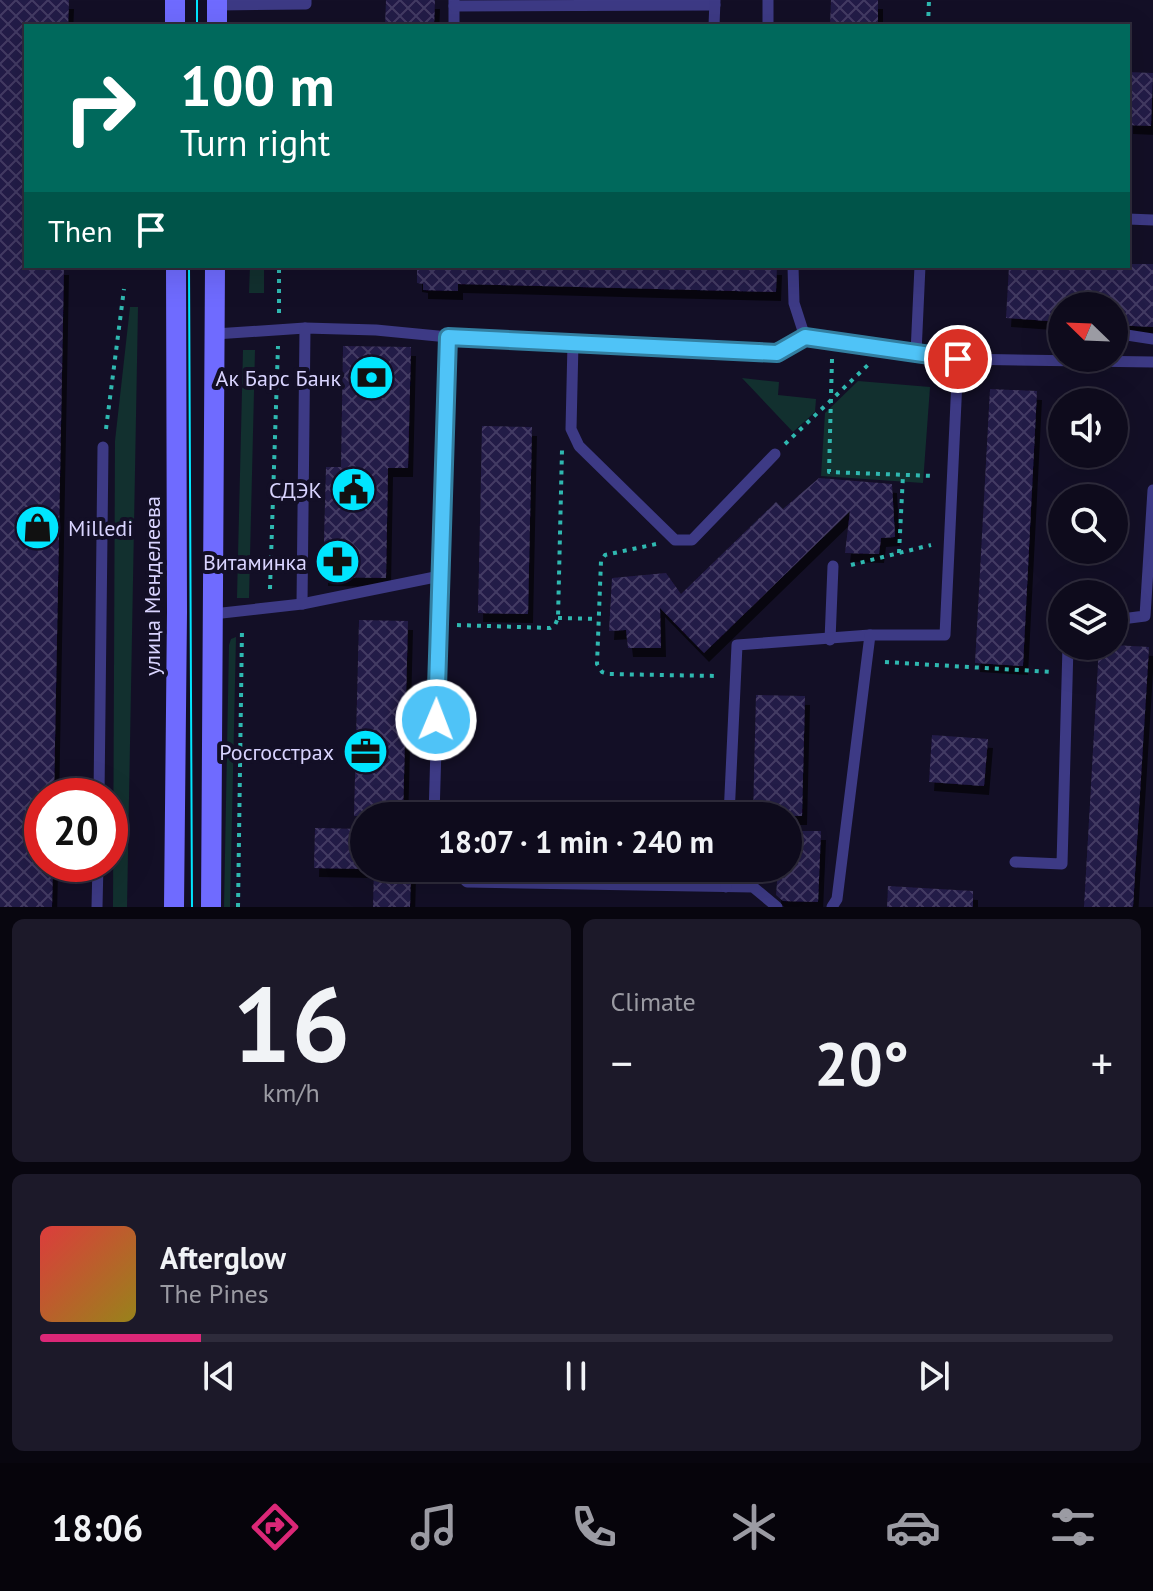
<!DOCTYPE html>
<html lang="en">
<head>
<meta charset="utf-8">
<style>
  :root { --surface:#0e0b1c; --page:#1c1929; --text:#f1f3f6; --muted:#9b9ba3; --line:#2e2b3b; --accent:#db2777 }
  body { margin:0; font-family:"PT Sans",sans-serif; background:var(--page); color:var(--text); height:100vh; display:flex; flex-direction:column; font-size:30px; white-space:nowrap }
  * { box-sizing:border-box; margin:0 }
  p { font-size:26px; color:var(--muted) }
  .icon { flex:none; width:44px; height:44px; fill:none; stroke:currentColor; stroke-width:2; stroke-linecap:round; stroke-linejoin:round }
  .map { position:relative; height:907px; overflow:hidden }
  .details { display:flex; flex-direction:column; gap:12px; padding:12px; background:#08060f; flex:1 }
  .details>* { flex:none }
  .guide { position:absolute; left:24px; top:24px; width:1106px; height:244px; border-radius:0px; box-shadow:0 8px 32px #0002,0 0 0 2px var(--line); background:#00695c; color:#fff; overflow:hidden }
  .needle { width:52px; rotate:293deg }
  .controls { position:absolute; left:1048px; top:292px; display:grid; gap:16px }
  .controls a { display:grid; place-items:center; width:80px; height:80px; border-radius:50%; background:var(--surface); box-shadow:0 8px 32px #0002,0 0 0 2px var(--line); font-size:40px }
  .speed { position:absolute; left:24px; top:778px; display:flex; gap:16px; font-size:40px; font-weight:700; text-align:center }
  .speed>* { display:grid; place-content:center; width:104px; height:104px; border-radius:50%; background:var(--surface); box-shadow:0 8px 32px #0002,0 0 0 2px var(--line); line-height:1 }
  .speed .limit { border:12px solid #d22; background:#fff; color:#111 }
  .pin { position:absolute; display:grid; place-items:center; width:68px; height:68px; color:#fff; margin:-34px; border:4px solid #fff; border-radius:50%; box-shadow:0 2px 8px #0007 }
  .me { position:absolute; width:88px; margin:-44px; rotate:1deg; stroke-linejoin:round; filter:drop-shadow(0 0 6px #0008) }
  .turn { display:flex; align-items:center; gap:28px; height:168px; padding:0 24px; font-size:36px }
  .turn .icon { width:104px; height:104px; stroke-width:2.5 }
  .turn b { display:block; font-size:56px; line-height:68px }
  .then { display:flex; align-items:center; height:76px; padding:0 24px; background:#0003; gap:16px; font-size:30px }
  .big { font-size:60px; font-weight:800; line-height:1.1 }
  .details .card { flex:1; display:flex; flex-direction:column; justify-content:center; gap:12px; min-width:0; padding:0 28px; border-radius:12px; background:var(--page) }
  .details .dial { align-items:center; gap:0 }
  .dial b { font-size:104px; line-height:1 }
  .song { display:flex; align-items:center; gap:24px }
  .cover { width:96px; height:96px; border-radius:12px; background:linear-gradient(135deg,hsl(0 70% 55%),hsl(50 70% 35%)) }
  .played { height:8px; border-radius:4px; background:linear-gradient(90deg,var(--accent) 15%,var(--line) 15%) }
  .keys { display:flex; justify-content:space-around; direction:ltr }
  .heat { display:flex; justify-content:space-between; align-items:center; font-size:44px; direction:ltr }
  .details .tiles { flex:1; display:grid; gap:12px; grid-template-columns:1fr 1fr }
  .card:last-child { grid-column:span 2 }
  .trip { position:absolute; left:350px; top:802px; width:452px; height:80px; border-radius:40px; background:var(--surface); box-shadow:0 8px 32px #0002,0 0 0 2px var(--line); font-weight:800; line-height:80px; text-align:center }
  .menu { display:flex; height:128px; justify-content:space-around; align-items:center; background:#06040b; color:var(--muted) }
  .menu .icon { width:56px; height:56px }
  .menu .on { color:var(--accent) }
  .menu b { font-size:36px; color:var(--text) }
  .map>svg:first-child { display:block }
</style>
</head>
<body>
<div class="map">
<svg width="1153" height="907" viewBox="0 0 1153 907">
  <defs>
    <pattern id="building-cross-hatch" width="8" height="8" patternUnits="userSpaceOnUse" patternTransform="scale(2)"><rect width="8" height="8" fill="#241b47"/><path d="M0 0l8 8M0 8l8-8" fill="none" stroke="#433b63"/></pattern>
    <filter id="shadow"><feDropShadow dx="5" dy="9" stdDeviation="0" flood-color="#0009"/></filter>
  </defs>
  <rect width="100%" height="100%" fill="#130f26"/>
  <g fill="#12302f">
    <polygon points="250,266 264,266 264,293 249,293"/>
    <polygon points="130,307 138,307 127,907 113,907 115,441"/>
    <polygon points="243,350 255,350 249,598 237,598"/>
    <polygon points="742,378 779,382 778,395 816,399 815,412 793,432"/>
    <polygon points="858,381 930,387 923,483 821,476 825,413"/>
    <polygon points="236,637 230,907 224,907 229,645 231,639"/>
  </g>
  <g fill="url(#building-cross-hatch)" filter="url(#shadow)">
    <polygon points="0,0 69,0 68,26 26,26 26,266 64,266 54,796 42,796 42,864 53,864 52,907 0,907"/>
    <polygon points="386,0 435,0 434,26 385,26"/>
    <polygon points="831,0 878,0 878,26 830,26"/>
    <polygon points="1128,72 1153,73 1151,126 1128,125"/>
    <polygon points="1128,264 1153,264 1153,327 1114,325 1114,306 1062,306 1062,322 1006,318 1009,266 1128,266"/>
    <polygon points="417,266 777,266 776,292 458,284 458,291 423,290 423,284 417,283"/>
    <polygon points="343,346 411,347 408,468 388,468 386,578 323,577 326,467 341,467"/>
    <polygon points="990,389 1037,391 1023,666 975,663"/>
    <polygon points="482,426 532,427 528,614 478,613"/>
    <polygon points="819,478 892,484 895,537 881,538 879,554 845,553 850,511 704,653 660,608 661,648 628,648 626,630 609,631 612,578 666,573 681,594 776,502 783,509"/>
    <polygon points="359,620 408,621 403,816 354,816"/>
    <polygon points="1114,645 1149,647 1133,907 1084,907 1099,646"/>
    <polygon points="756,695 805,696 802,816 753,816"/>
    <polygon points="932,735 988,739 984,786 929,782"/>
    <polygon points="315,828 364,829 364,869 314,868"/>
    <polygon points="788,831 821,831 818,902 783,901 776,895 778,868 788,868"/>
    <polygon points="374,868 411,868 410,907 373,907"/>
    <polygon points="888,886 973,891 973,907 887,907"/>
  </g>
  <g fill="none" stroke-linecap="round" stroke-linejoin="round">
    <g stroke="#2fb8b0" stroke-width="4" stroke-dasharray="4 6" stroke-linecap="butt">
      <polyline points="928,26 929,0"/>
      <polyline points="279,313 279,266"/>
      <polyline points="832,359 829,472 935,476"/>
      <polyline points="106,429 124,289"/>
      <polyline points="785,444 869,364"/>
      <polyline points="656,544 605,555 601,561 597,664 602,672 609,674 717,676"/>
      <polyline points="899,553 903,475"/>
      <polyline points="851,565 931,545"/>
      <polyline points="270,589 278,346"/>
      <polyline points="558,618 598,619"/>
      <polyline points="457,625 550,628 555,625 558,618 562,450"/>
      <polyline points="885,662 1052,672"/>
      <polyline points="238,907 242,629"/>
    </g>
    <g stroke="#3d3a85" stroke-width="11">
      <polyline points="454,0 454,26"/>
      <polyline points="768,0 768,26"/>
      <polyline points="217,5 306,4 306,0"/>
      <polyline points="454,6 715,5"/>
      <polyline points="714,26 715,0"/>
      <polyline points="1128,219 1153,220"/>
      <polyline points="793,266 794,303 805,337"/>
      <polyline points="1114,333 1153,339"/>
      <polyline points="215,334 305,328 376,330 448,337 777,353 805,337 958,359 1153,362"/>
      <polyline points="573,343 571,429 579,446 675,540 692,540 775,454"/>
      <polyline points="916,353 920,266"/>
      <polyline points="302,604 305,328"/>
      <polyline points="213,614 302,604 440,576"/>
      <polyline points="1114,620 1145,616 1153,490"/>
      <polyline points="830,640 833,566"/>
      <polyline points="99,796 103,447"/>
      <polyline points="434,816 448,337"/>
      <polyline points="729,816 737,645 870,635"/>
      <polyline points="1015,862 1062,864 1068,646"/>
      <polyline points="452,868 467,882 753,887 777,907"/>
      <polyline points="726,887 727,868"/>
      <polyline points="97,907 98,864"/>
      <polyline points="832,907 837,899 870,635 945,635 958,359"/>
    </g>
    <g stroke="#6f6bff" stroke-width="20">
      <polyline points="175,0 175,26"/>
      <polyline points="217,26 217,0"/>
      <polyline points="174,907 177,612 176,266"/>
      <polyline points="211,907 215,266"/>
    </g>
    <g stroke="#00e5ff" stroke-width="2">
      <polyline points="197,0 197,26"/>
      <polyline points="189,266 192,907"/>
    </g>
  </g>
  <g fill="none" stroke-linecap="round" stroke-linejoin="round">
    <defs>
      <polyline id="route" points="436,720 448,337 777,353 805,337 958,359"/>
    </defs>
    <use href="#route" stroke="#337fa1" stroke-width="20"/>
    <use href="#route" stroke="#4fc3f7" stroke-width="14"/>
  </g>
  <defs>
    <symbol id="bank-disc" viewBox="-11 -11 22 22"><circle r="9.5" fill="#00e5ff" stroke="#130f26"/><path d="M-6-4H6V4H-6ZM0-2.3a2.3 2.3 0 1 0 0 4.6a2.3 2.3 0 1 0 0-4.6Z" fill="#111"/></symbol>
    <symbol id="civic-disc" viewBox="-11 -11 22 22"><circle r="9.5" fill="#00e5ff" stroke="#130f26"/><path d="M-.6-6.5H3V-4.5H.6V-3L4-1V1h2V6H-6V1h2V-1L-.6-3ZM-1.2 2.5V6h2.4V2.5Z" fill="#111"/></symbol>
    <symbol id="shop-disc" viewBox="-11 -11 22 22"><circle r="9.5" fill="#00e5ff" stroke="#130f26"/><path d="M-5-2.5h2.3a2.7 3.5 0 0 1 5.4 0H5L5.5 6h-11ZM-1.5-2.5h3a1.5 2.3 0 0 0-3 0Z" fill="#111"/></symbol>
    <symbol id="pharmacy-disc" viewBox="-11 -11 22 22"><circle r="9.5" fill="#00e5ff" stroke="#130f26"/><path d="M-2-6h4v4h4v4h-4v4h-4v-4h-4v-4h4Z" fill="#111"/></symbol>
    <symbol id="office-disc" viewBox="-11 -11 22 22"><circle r="9.5" fill="#00e5ff" stroke="#130f26"/><path d="M-6-3h4V-5.5h4V-3h4V5H-6ZM-1-4.5V-3h2v-1.5ZM-6 0V1H6V0Z" fill="#111"/></symbol>
  </defs>
  <g fill-rule="evenodd">
    <use href="#bank-disc" x="346" y="352" width="51" height="51"/>
    <use href="#civic-disc" x="328" y="464" width="51" height="51"/>
    <use href="#shop-disc" x="12" y="502" width="51" height="51"/>
    <use href="#pharmacy-disc" x="312" y="536" width="51" height="51"/>
    <use href="#office-disc" x="340" y="726" width="51" height="51"/>
  </g>
  <g text-anchor="middle" dominant-baseline="central" stroke-width="8" stroke-linejoin="round" paint-order="stroke">
    <g font-size="22" fill="#d9d4ff" stroke="#130f26" text-anchor="end">
      <text x="341" y="378">Ак Барс Банк</text>
      <text x="322" y="490">СДЭК</text>
      <text x="68" y="528" text-anchor="start">Milledi</text>
      <text x="307" y="562">Витаминка</text>
      <text x="334" y="752">Росгосстрах</text>
    </g>
    <g font-size="22" fill="#d9d4ff" stroke="#130f26">
      <text transform="translate(152 586) rotate(-90)">улица Менделеева</text>
    </g>
  </g>
</svg>
<div class="controls">
<a><svg class="needle" viewBox="-14 -14 28 28"><path d="M0-13l5 13h-10z" fill="#e53935"/><path d="M0 13l5-13h-10z" fill="#9b9ba3"/></svg></a>
<a><svg class="icon" aria-label="sound" viewBox="0 0 24 24"><path d="M4 9h4l5-4v14l-5-4H4zM17 9q2 3 0 6"/></svg></a>
<a><svg class="icon" aria-label="search" viewBox="0 0 24 24"><circle cx="10" cy="10" r="6"/><path d="M15 15l6 6"/></svg></a>
<a><svg class="icon" aria-label="layers" viewBox="0 0 24 24"><path d="M12 4l9 5-9 5-9-5zM3 14l9 5 9-5"/></svg></a>
</div>
<div class="speed"><div class="limit">20</div></div>
<div class="pin" style="left:958px;top:359px;background:#d93025"><svg class="icon" aria-label="arrive" viewBox="0 0 24 24"><path d="M6 21V4h12l-3 4 3 4H6"/></svg></div>
<svg class="me" style="left:436px;top:720px" viewBox="-20 -20 40 40"><circle r="17" fill="#4fc3f7" stroke="#fff" stroke-width="3"/><path d="M0-11L8 9 0 5-8 9z" fill="#fff"/></svg>
<div class="trip">18:07 · 1 min · 240 m</div>
<div class="guide">
<div class="turn"><svg class="icon" aria-label="right" viewBox="0 0 24 24"><path d="M7 20v-9h11M14 6l5 5-5 5"/></svg><div><b>100 m</b>Turn right</div></div>
<div class="then">Then<svg class="icon" aria-label="arrive" viewBox="0 0 24 24"><path d="M6 21V4h12l-3 4 3 4H6"/></svg></div>
</div>
</div>
<section class="details">
<div class="tiles">
<div class="card dial"><b>16</b><p>km/h</p></div>
<div class="card"><p>Climate</p>
<div class="heat"><a>−</a><b class="big">20°</b><a>+</a></div>
</div>
<div class="card">
<div class="song"><i class="cover"></i><div><b>Afterglow</b><p>The Pines</p></div></div>
<div class="played"></div>
<div class="keys"><svg class="icon" aria-label="previous" viewBox="0 0 24 24"><path d="M18 5L8 12l10 7zM5 5v14"/></svg><svg class="icon" aria-label="pause" viewBox="0 0 24 24"><path d="M8 5v14M16 5v14"/></svg><svg class="icon" aria-label="next" viewBox="0 0 24 24"><path d="M6 5l10 7-10 7zM19 5v14"/></svg></div>
</div>
</div>
</section>
<nav class="menu">
<b>18:06</b>
<svg class="icon on" aria-label="directions" viewBox="0 0 24 24"><path d="M12 3l9 9-9 9-9-9zM9 14v-3h6M13 9l2 2-2 2"/></svg>
<svg class="icon" aria-label="music" viewBox="0 0 24 24"><path d="M9 18V5l10-2v13"/><circle cx="6" cy="18" r="3"/><circle cx="16" cy="16" r="3"/></svg>
<svg class="icon" aria-label="phone" viewBox="0 0 24 24"><path d="M5 4h4l2 5-3 2q2 4 5 5l2-3 5 2v4C11 20 4 13 5 4z"/></svg>
<svg class="icon" aria-label="climate" viewBox="0 0 24 24"><path d="M12 3v18M4 7l16 10M4 17L20 7"/></svg>
<svg class="icon" aria-label="car" viewBox="0 0 24 24"><path d="M5 17H2v-5l4-1 3-4h7l3 4 3 1v5h-3M9 17h6M6 11h13"/><circle cx="7" cy="17" r="2"/><circle cx="17" cy="17" r="2"/></svg>
<svg class="icon" aria-label="filters" viewBox="0 0 24 24"><path d="M4 7h16M4 17h16"/><circle cx="9" cy="7" r="2"/><circle cx="15" cy="17" r="2"/></svg>
</nav>
</body>
</html>
